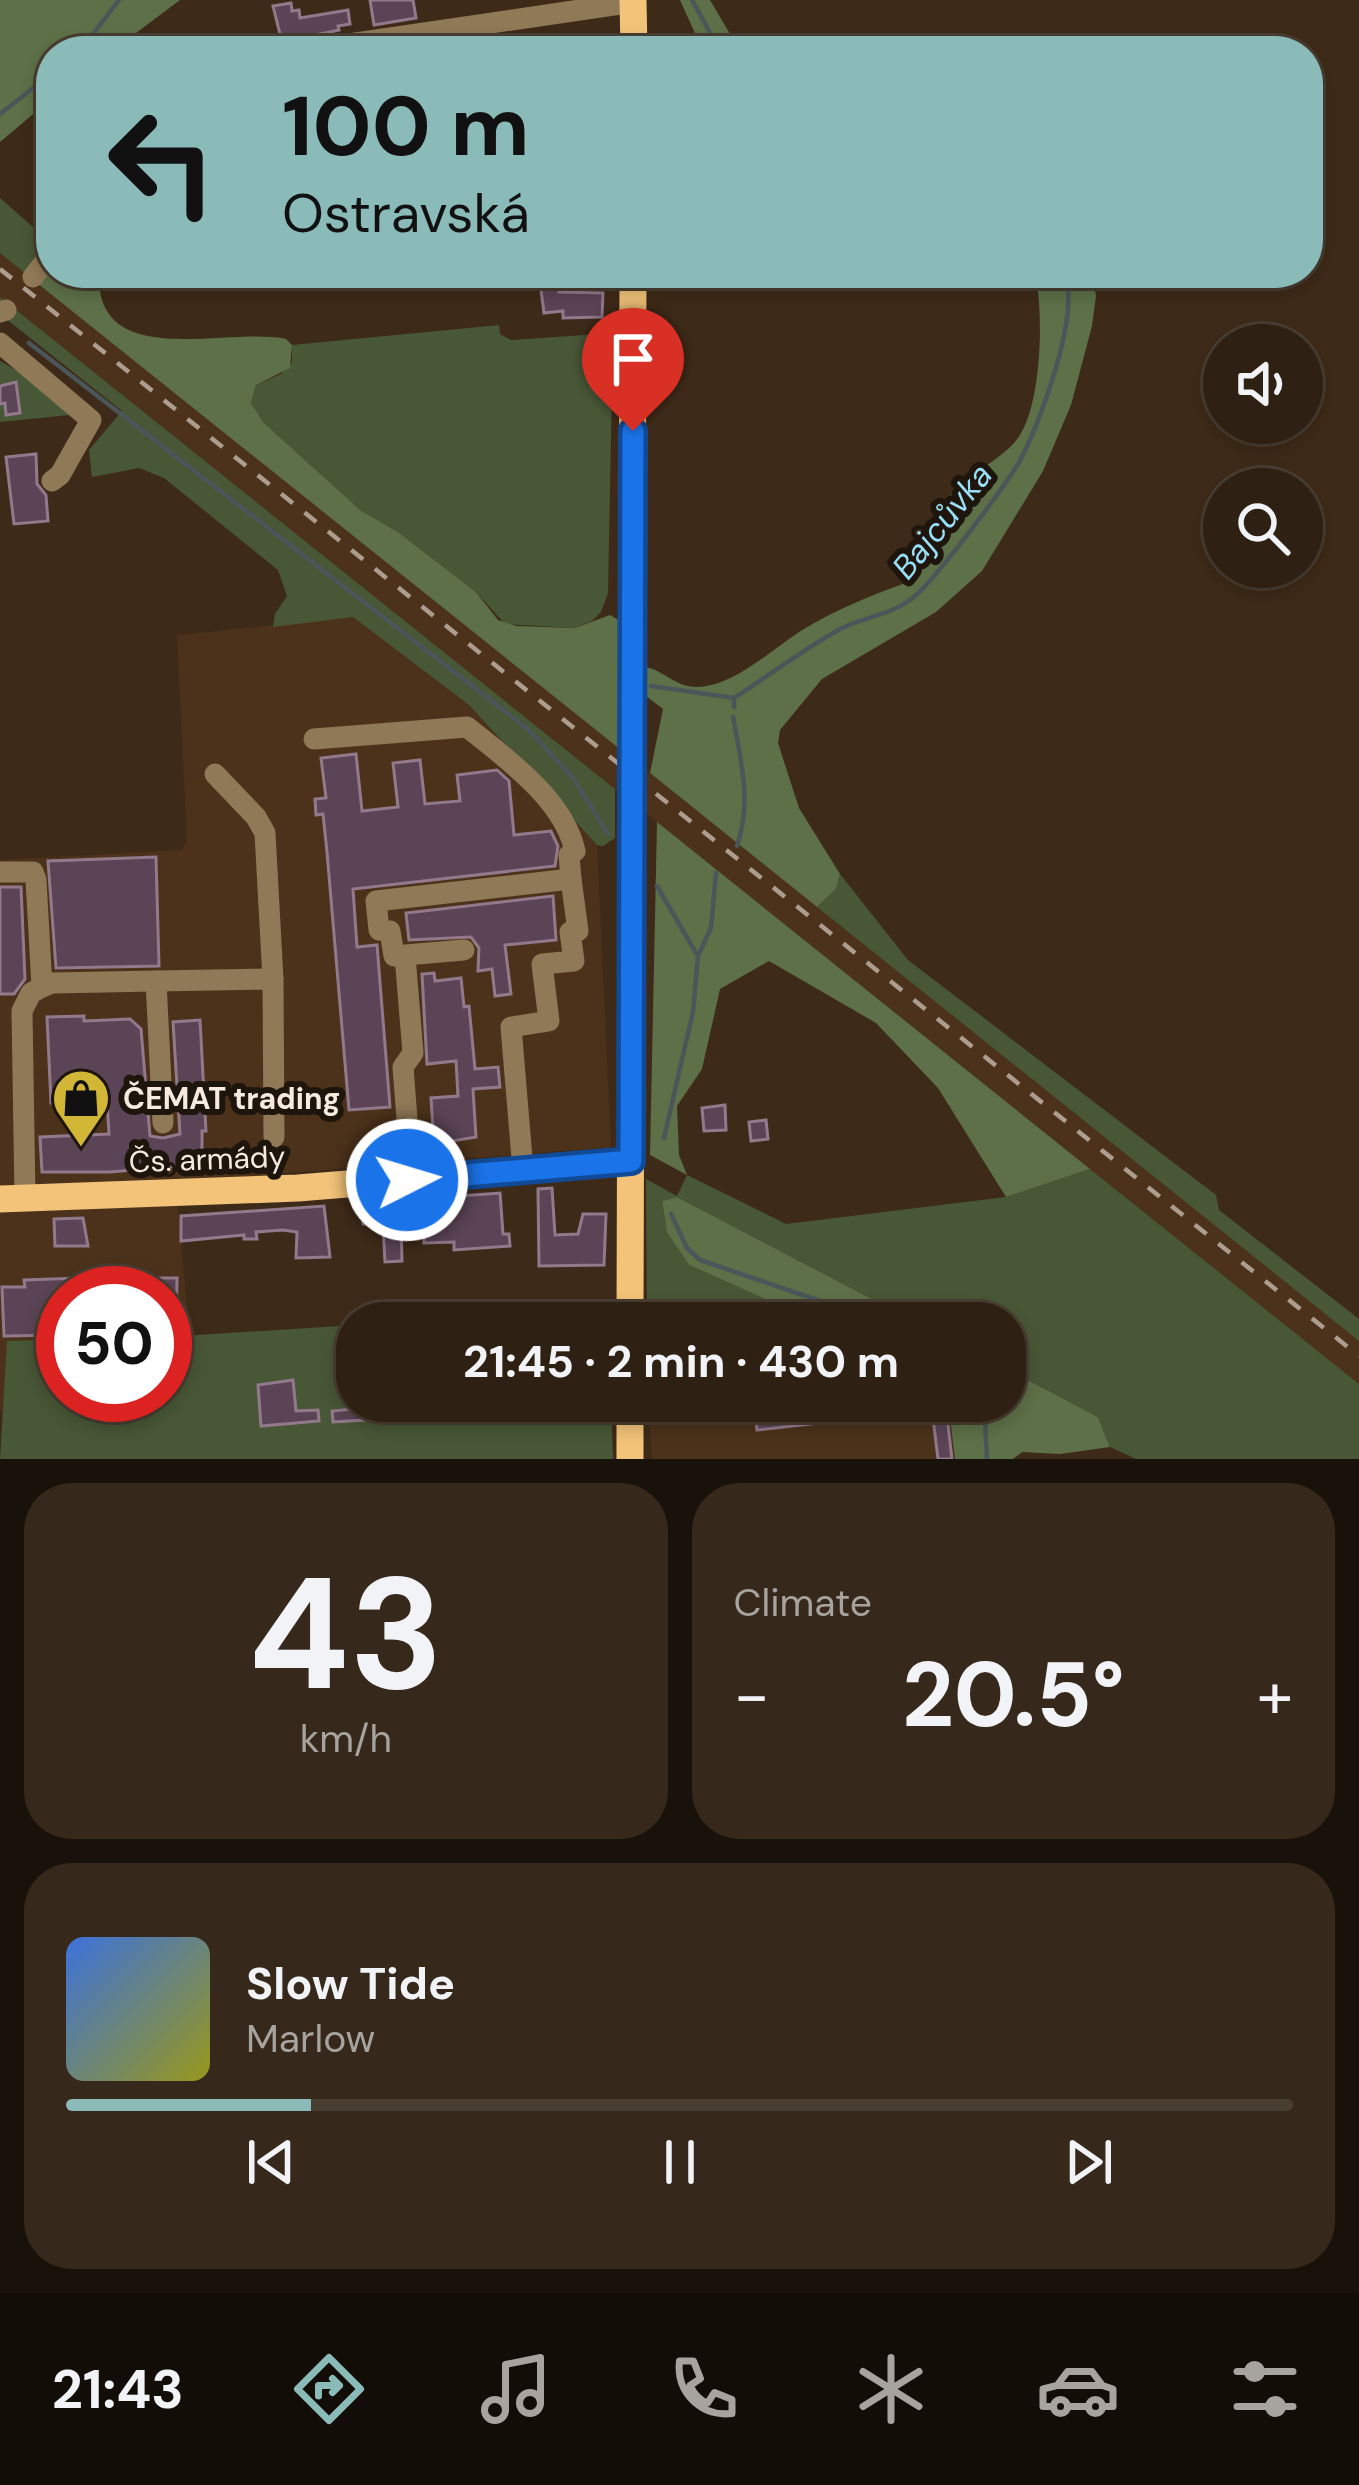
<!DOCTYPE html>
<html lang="en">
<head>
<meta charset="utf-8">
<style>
  :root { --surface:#2e2012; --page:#36281b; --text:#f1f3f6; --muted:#a7a39f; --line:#493e32; --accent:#8bbbb9 }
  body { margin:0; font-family:"DM Sans",sans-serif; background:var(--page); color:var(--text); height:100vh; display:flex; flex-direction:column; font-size:45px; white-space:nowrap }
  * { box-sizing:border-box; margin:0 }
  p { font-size:39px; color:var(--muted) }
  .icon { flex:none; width:66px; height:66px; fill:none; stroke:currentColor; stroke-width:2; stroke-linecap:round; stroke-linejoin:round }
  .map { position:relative; height:1459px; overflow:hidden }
  .details { display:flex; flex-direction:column; gap:24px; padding:24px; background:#19120a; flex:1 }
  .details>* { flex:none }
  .hud { position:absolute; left:36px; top:36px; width:1287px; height:252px; border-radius:48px; box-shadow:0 6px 18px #0003,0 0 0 3px var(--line); background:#8bbbb9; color:#111; overflow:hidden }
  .buttons { position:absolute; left:1203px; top:324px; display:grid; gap:24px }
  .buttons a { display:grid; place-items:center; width:120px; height:120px; border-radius:50%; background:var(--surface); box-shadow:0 6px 18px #0003,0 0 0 3px var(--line); font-size:60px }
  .speed { position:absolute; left:36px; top:1266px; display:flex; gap:24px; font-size:60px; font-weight:700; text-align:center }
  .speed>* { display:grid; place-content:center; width:156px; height:156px; border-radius:50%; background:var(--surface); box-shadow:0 6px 18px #0003,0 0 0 3px var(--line); line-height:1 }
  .speed .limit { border:18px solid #d22; background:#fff; color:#111 }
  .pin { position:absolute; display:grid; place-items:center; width:102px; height:102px; color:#fff; margin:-123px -51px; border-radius:50% 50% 50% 0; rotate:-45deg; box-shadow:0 0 12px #0007 }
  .pin .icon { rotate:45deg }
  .me { position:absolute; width:132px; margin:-66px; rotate:85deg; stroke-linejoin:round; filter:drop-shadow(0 0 9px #0008) }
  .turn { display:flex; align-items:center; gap:42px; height:252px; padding:0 48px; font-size:54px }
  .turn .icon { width:156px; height:156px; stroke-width:2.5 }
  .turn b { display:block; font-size:84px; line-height:102px }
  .big { font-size:90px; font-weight:700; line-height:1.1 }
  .details .card { flex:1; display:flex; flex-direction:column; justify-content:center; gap:18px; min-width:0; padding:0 42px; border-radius:48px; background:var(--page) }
  .details .dial { align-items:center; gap:0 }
  .dial b { font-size:156px; line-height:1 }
  .song { display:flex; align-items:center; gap:36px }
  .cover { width:144px; height:144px; border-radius:18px; background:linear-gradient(135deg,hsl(220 70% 55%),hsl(60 70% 35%)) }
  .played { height:12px; border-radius:6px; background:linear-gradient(90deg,var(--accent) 20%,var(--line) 20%) }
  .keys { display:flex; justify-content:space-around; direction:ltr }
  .heat { display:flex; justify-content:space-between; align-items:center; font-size:66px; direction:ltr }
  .details .tiles { flex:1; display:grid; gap:24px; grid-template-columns:1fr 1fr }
  .card:last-child { grid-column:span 2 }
  .trip { position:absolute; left:336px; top:1302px; width:690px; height:120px; border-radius:48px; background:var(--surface); box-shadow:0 6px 18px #0003,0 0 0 3px var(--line); font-weight:700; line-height:120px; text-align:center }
  .menu { display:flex; height:192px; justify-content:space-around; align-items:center; background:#120d07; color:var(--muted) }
  .menu .icon { width:84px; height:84px }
  .menu .current { color:var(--accent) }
  .menu b { font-size:54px; color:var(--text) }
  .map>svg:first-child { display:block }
</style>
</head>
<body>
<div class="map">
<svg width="1359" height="1459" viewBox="0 0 1359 1459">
  <rect width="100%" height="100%" fill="#3e2a18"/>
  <g fill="#4c321a">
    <polygon points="0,253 1359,1341 1359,1384 0,297"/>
    <polygon points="353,617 469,705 597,845 611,1147 175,1182 190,1336 165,1337 165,1293 63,1293 63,1339 7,1341 5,1411 0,1411 0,860 182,850 187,839 177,635"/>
    <polygon points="648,1401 948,1401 955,1459 652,1459"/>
  </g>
  <g fill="#485736">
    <polygon points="0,198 51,243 51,265 37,283 0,253"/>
    <polygon points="0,297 615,789 615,838 603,846 597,845 469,705 353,617 273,627 275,614 287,596 278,570 164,478 139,468 92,477 89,450 122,411 0,314"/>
    <polygon points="499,325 500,334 511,340 613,333 608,593 601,612 592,621 575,628 505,624 476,592 398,532 360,511 264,423 251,403 256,385 281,374 292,362 292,345"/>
    <polygon points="0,361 52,391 80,414 0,422"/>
    <polygon points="840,874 908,960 1216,1195 1219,1210 1359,1319 1359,1341 817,907 836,889"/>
    <polygon points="1090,1169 1359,1384 1359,1459 1136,1459 1110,1447 1098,1417 1005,1368 1005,1323 918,1323 677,1197 662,1201 667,1231 689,1265 819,1323 647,1323 646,1179 677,1196 687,1175 786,1224 1006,1197"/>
    <polygon points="617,1307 616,1323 388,1323"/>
    <polygon points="357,1325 357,1401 611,1401 613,1459 0,1459 7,1341 63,1339 63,1395 165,1395 165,1337"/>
  </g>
  <g fill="#5d7047">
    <polygon points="0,0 180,0 112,51 51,51 51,99 0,142"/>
    <polygon points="680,0 710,0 740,51 703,51"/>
    <path d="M51,265V273H99C95,373 227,326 286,339L292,345L290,368L256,385L251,403L264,423L361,511L398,532L476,592L498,620L516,626L575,628L610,615L620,621L621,750L37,283Z"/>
    <path d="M1035,273H1092L1096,296L1092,326L1071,405L1043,471L982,571L936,612L822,679L780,730L778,743L799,808L840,874L836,889L817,907L650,773L663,709L646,696V667C664,671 676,687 697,687C735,686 773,648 804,629C837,609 872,595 908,582C921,530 931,509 975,474C989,463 1007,453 1018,438C1042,405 1044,312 1035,273Z"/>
    <polygon points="657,822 1090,1169 1006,1197 938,1088 876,1023 769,961 720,989 702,1069 677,1106 679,1155 687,1175 650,1155"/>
    <polygon points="677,1197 918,1323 819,1323 689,1265 667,1232 662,1201"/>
    <polygon points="1005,1368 1098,1417 1110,1447 1060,1454 1022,1452 1013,1459 955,1459 948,1401 1005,1401"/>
  </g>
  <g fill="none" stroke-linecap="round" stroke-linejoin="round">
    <g stroke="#4a5659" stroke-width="4.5">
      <polyline points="692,0 720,51"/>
      <polyline points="80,51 119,0"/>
      <polyline points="0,114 51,74"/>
      <polyline points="29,343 528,729 573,778 608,834"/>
      <polyline points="651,686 734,698"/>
      <path d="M734,707V698C770,675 805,648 842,628C863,618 891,614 910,600C932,585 1002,490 1018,464C1038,430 1084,306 1063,273"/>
      <path d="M733,717C741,760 752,803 737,846"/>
      <polyline points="657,886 696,953"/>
      <polyline points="664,1138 693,1012 698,956 711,928 716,873"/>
      <polyline points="671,1214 687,1248 700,1260 817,1300 859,1323"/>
      <polyline points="984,1401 987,1459"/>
    </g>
  </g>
  <g fill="#5b4455" stroke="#92798c" stroke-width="3">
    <polygon points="370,0 413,0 416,18 374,25"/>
    <polygon points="291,3 292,11 299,10 300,18 348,10 350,24 338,26 339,30 282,42 273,6"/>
    <polygon points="559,288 559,292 603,293 602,317 563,318 563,311 544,313 541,290"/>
    <polygon points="16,382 20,413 6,415 5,403 0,404 0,386"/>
    <polygon points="36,454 37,484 46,495 48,521 14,524 6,457"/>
    <polygon points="356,754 362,811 398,807 393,763 420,760 425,804 460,801 457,775 497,770 509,781 514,835 551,831 558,846 555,866 353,889 357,947 377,945 390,1107 349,1110 327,852 323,814 316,815 315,799 326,798 321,758"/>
    <polygon points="156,857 159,966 56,968 48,861"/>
    <polygon points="0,887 21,887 25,979 14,994 0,994"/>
    <polygon points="553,896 556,940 505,945 511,994 495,996 492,969 478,971 479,948 471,937 409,940 406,913"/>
    <polygon points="434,973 435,981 461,978 464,1007 469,1006 475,1069 498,1067 500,1087 473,1089 476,1137 434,1144 431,1098 458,1096 456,1061 427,1064 422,974"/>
    <polygon points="84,1016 84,1021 130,1019 141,1029 150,1136 163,1138 180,1134 173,1022 200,1020 206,1131 202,1131 202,1164 110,1172 42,1172 40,1137 109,1134 107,1101 51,1103 47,1017"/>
    <polygon points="725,1105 726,1130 704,1131 702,1108"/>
    <polygon points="766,1120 768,1139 751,1141 749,1122"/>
    <polygon points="552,1188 555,1235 578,1234 583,1214 606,1214 604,1265 539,1266 538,1189"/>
    <polygon points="500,1193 503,1234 509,1234 510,1246 454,1250 454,1242 424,1243 424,1223 401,1225 402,1261 385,1262 383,1226 363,1224 362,1203"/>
    <polygon points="324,1206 330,1257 296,1258 297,1232 283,1230 256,1232 257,1239 244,1239 244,1235 181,1241 181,1216"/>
    <polygon points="83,1218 88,1246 55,1246 54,1219"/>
    <polygon points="80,1278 81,1293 63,1293 63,1335 4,1336 2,1287 25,1287 24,1280"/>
    <polygon points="160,1278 177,1278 176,1350 165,1350 165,1293 159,1293"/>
    <polygon points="293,1380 296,1411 318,1410 319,1421 261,1426 258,1385"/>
    <polygon points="754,1401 917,1401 918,1412 757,1430"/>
    <polygon points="364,1408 365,1420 333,1422 332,1411"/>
    <polygon points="946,1408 952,1459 938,1459 932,1410"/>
  </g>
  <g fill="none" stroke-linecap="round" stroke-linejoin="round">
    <g stroke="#907956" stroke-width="21">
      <polyline points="301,51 634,2"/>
      <polyline points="33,277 51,254"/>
      <polyline points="0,312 6,310"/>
      <polyline points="0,343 91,420 60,475 52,481"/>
      <path d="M314,739L467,727C507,759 564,800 575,851L569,855L571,879"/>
      <polyline points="215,774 256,817 265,833 273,979"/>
      <polyline points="0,872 33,872 36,880 42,987 31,993 22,1011 25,1198"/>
      <polyline points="464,950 394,956 390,931 379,930 376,901 571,879 578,931 570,932 574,961 542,964 549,1021 511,1027 523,1170"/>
      <polyline points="405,956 413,1053 403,1067 409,1145"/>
      <polyline points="156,981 273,979 274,1137"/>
      <polyline points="42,987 52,983 156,981 163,1123"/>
    </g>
    <g stroke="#f2c378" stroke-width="27">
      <polyline points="633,0 634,51"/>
      <polyline points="0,1199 298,1188 631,1161"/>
      <polyline points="630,1323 633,273"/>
      <polyline points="630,1459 630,1401"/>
    </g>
    <polyline stroke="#ad9d8f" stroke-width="4.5" stroke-dasharray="15 15" stroke-linecap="butt" points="0,269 1359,1356"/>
  </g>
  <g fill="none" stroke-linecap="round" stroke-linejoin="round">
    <defs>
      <polyline id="route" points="407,1180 631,1161 633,431"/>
    </defs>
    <use href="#route" stroke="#114b97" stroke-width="30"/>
    <use href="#route" stroke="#1a73e8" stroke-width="21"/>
  </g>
  <defs>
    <symbol id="shop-pin" viewBox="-11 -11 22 30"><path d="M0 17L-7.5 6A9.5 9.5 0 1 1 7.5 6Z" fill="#d2b736" stroke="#1e150d"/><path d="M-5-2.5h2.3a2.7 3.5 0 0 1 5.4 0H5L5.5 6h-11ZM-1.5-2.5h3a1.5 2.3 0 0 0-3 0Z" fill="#111"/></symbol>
  </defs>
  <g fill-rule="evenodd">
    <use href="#shop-pin" x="48" y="1065" width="66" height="90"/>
  </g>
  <g text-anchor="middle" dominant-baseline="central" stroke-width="12" stroke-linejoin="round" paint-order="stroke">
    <g font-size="30" font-weight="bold" fill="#f7eadf" stroke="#1e150d" text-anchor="start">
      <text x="123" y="1098">ČEMAT trading</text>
    </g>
    <g font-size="30" fill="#f7eadf" stroke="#1e150d">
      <text transform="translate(207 1159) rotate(-2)">Čs. armády</text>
    </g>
    <g font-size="33" font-style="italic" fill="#99def7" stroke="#1e150d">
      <text transform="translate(942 521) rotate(-51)">Bajcůvka</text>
    </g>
  </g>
</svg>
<div class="buttons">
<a><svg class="icon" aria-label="sound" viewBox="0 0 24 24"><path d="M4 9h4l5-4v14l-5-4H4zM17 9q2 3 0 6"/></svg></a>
<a><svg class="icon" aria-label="search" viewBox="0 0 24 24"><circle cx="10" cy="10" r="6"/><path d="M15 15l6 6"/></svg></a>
</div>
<div class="speed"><div class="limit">50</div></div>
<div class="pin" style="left:633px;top:431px;background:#d93025"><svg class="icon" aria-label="arrive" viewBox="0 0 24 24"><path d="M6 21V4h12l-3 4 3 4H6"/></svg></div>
<svg class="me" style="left:407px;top:1180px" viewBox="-20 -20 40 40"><circle r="17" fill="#1a73e8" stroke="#fff" stroke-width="3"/><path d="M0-11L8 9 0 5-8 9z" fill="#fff"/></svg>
<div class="trip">21:45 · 2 min · 430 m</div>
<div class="hud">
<div class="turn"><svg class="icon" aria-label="left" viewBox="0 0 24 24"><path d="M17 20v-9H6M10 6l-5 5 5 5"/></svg><div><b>100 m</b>Ostravská</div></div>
</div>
</div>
<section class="details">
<div class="tiles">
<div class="card dial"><b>43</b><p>km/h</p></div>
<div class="card"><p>Climate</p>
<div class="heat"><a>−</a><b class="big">20.5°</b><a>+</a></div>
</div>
<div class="card">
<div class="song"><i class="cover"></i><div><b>Slow Tide</b><p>Marlow</p></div></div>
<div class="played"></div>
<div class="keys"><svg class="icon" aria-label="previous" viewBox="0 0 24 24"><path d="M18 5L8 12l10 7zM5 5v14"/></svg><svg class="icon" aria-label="pause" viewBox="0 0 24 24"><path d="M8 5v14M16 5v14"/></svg><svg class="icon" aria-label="next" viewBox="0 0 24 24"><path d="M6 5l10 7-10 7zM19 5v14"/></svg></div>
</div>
</div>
</section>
<nav class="menu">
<b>21:43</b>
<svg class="icon current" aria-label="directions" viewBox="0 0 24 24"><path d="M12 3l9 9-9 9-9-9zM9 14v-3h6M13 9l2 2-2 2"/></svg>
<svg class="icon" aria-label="music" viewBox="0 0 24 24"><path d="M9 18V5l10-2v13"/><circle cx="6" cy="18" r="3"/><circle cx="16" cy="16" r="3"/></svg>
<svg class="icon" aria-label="phone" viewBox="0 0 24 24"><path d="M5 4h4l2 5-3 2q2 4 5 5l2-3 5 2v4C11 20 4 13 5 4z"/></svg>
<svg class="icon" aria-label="climate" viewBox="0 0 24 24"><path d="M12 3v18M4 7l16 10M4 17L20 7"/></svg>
<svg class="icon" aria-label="car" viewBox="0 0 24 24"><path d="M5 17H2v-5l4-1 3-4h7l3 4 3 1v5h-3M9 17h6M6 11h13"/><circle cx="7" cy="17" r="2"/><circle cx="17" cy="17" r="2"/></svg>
<svg class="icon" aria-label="filters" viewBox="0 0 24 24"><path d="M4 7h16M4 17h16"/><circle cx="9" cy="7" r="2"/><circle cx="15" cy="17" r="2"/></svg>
</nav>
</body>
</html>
